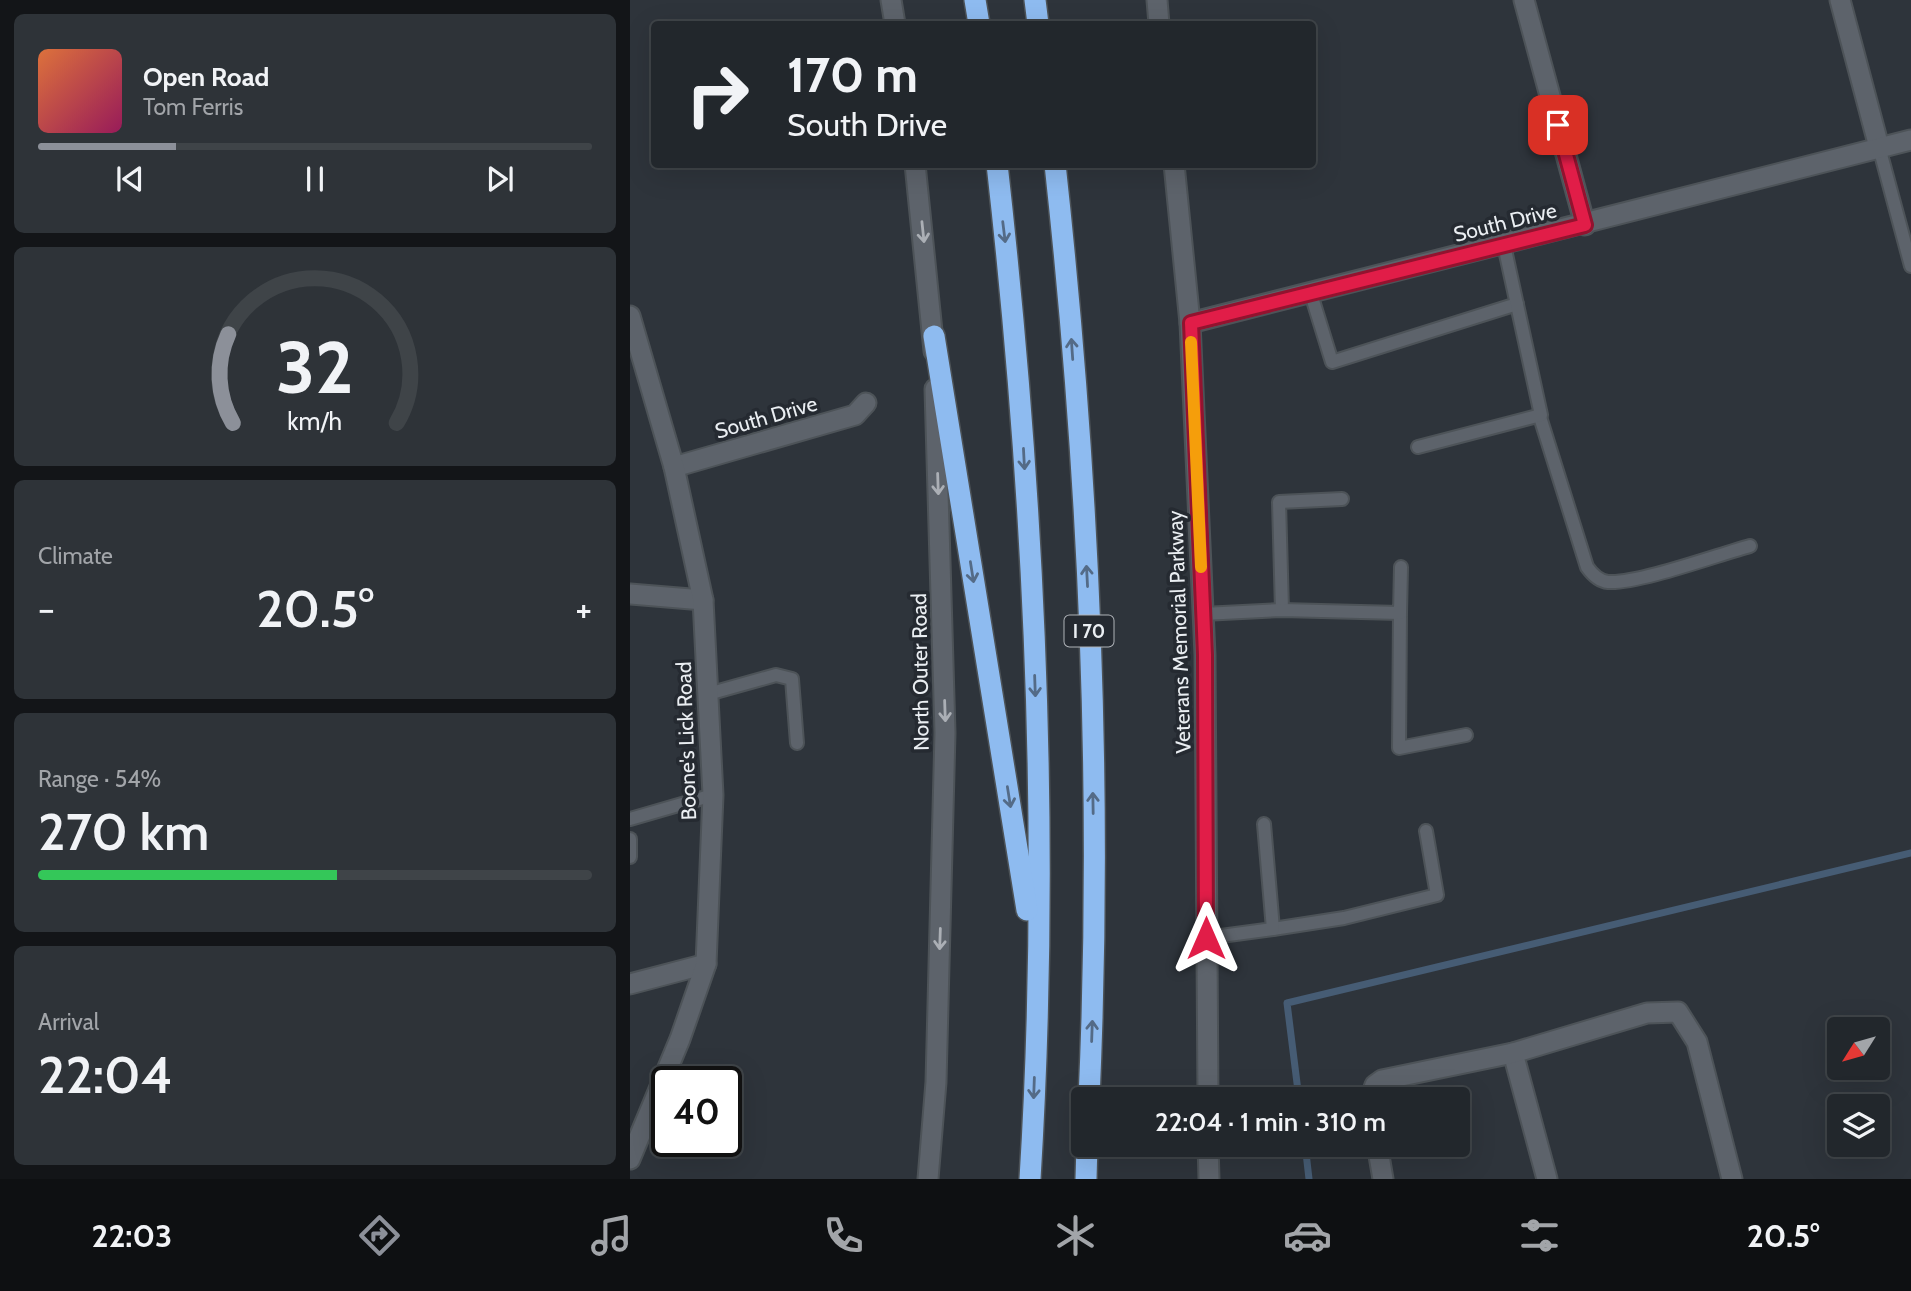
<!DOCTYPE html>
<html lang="en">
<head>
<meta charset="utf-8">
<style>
  :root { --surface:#22272c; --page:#2e3338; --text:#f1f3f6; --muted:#a2a5a9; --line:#3f4448; --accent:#8c9099 }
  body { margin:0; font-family:Cabin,sans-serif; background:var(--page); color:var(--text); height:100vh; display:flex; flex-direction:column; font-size:26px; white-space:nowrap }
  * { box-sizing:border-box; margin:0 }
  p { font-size:23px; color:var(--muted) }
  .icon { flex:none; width:38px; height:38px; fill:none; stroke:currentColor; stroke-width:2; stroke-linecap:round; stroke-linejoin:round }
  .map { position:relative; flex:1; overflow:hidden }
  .details { display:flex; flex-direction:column; gap:14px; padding:14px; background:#131518; width:630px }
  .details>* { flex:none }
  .top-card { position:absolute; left:21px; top:21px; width:665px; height:147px; border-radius:7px; box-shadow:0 7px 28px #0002,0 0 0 2px var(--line); background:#22272c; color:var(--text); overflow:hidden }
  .needle { width:46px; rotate:233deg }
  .tools { position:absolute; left:1197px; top:1017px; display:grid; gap:14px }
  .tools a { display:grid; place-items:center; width:63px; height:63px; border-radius:7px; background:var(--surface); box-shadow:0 7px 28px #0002,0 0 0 2px var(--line); font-size:35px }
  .speed { position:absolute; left:21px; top:1066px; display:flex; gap:14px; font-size:35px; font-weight:700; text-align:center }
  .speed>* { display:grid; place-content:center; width:91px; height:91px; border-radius:50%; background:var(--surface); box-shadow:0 7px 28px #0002,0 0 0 2px var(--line); line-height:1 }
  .speed .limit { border:4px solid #111; border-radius:10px; background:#fff; color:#111 }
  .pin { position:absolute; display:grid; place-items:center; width:60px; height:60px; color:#fff; margin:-30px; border-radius:14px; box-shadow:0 4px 10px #0006 }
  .me { position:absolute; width:77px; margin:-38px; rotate:0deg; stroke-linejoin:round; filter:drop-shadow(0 0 5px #0008) }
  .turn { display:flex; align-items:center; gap:24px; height:147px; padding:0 21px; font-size:32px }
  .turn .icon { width:91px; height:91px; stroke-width:2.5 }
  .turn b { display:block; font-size:49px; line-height:60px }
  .big { font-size:52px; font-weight:600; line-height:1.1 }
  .details .widget { flex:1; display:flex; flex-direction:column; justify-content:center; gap:10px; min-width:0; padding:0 24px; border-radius:10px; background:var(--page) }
  .details .dial { align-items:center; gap:0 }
  .dial svg { height:182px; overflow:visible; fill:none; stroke:var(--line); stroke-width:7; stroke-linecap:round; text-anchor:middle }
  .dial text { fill:var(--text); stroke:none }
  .song { display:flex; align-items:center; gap:21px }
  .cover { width:84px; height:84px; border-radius:10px; background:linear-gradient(135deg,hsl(20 70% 55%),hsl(330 70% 35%)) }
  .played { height:7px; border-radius:4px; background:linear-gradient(90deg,var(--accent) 25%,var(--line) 25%) }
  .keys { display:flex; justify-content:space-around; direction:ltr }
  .heat { display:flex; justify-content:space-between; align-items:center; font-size:38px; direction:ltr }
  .charge { height:10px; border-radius:5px; background:linear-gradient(90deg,#34c759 54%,var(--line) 0) }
  .trip { position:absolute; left:441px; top:1087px; width:399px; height:70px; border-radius:7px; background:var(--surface); box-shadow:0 7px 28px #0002,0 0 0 2px var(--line); font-weight:600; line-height:70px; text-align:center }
  .menu { display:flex; height:112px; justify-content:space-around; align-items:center; background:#0e1012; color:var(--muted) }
  .menu .icon { width:49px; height:49px }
  .menu .selected { color:var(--accent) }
  .menu b { font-size:32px; color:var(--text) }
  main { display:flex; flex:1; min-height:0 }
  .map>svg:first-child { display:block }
</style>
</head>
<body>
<main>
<section class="details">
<div class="widget">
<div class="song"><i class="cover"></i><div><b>Open Road</b><p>Tom Ferris</p></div></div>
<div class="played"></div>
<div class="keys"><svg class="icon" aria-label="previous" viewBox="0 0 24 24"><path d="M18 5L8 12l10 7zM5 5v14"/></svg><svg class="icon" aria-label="pause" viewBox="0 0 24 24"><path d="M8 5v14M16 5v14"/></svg><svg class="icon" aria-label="next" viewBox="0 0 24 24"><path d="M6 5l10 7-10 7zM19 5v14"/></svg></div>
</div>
<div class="widget dial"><svg viewBox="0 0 100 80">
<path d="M14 69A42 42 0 1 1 86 69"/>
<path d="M14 69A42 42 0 0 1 12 30" stroke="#8c9099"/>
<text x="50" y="56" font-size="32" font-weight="700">32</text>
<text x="50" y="72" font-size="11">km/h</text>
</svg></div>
<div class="widget"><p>Climate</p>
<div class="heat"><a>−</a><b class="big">20.5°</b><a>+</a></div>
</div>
<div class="widget"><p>Range · 54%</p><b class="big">270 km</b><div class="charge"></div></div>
<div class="widget"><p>Arrival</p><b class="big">22:04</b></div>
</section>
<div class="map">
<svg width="1281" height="1179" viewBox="0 0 1281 1179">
  <rect width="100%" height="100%" fill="#2e343b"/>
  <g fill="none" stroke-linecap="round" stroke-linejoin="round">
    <g stroke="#465c74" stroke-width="7">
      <polyline points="669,1099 657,1003 1281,853"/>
      <polyline points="675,1144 679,1179"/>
    </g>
    <defs>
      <g id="service">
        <polyline points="1249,147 1281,266"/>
        <polyline points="681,294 702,362 887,304"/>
        <path d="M910,417L957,567C962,574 968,581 978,582C1008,584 1087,555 1120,546"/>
        <polyline points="788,447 911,415 874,245"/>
        <polyline points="652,610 649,502 712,499"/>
        <polyline points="770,613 769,748 836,735"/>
        <polyline points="573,614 652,610 770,613 771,567"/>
        <polyline points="78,694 146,675 162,679 167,743"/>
        <polyline points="0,819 83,795"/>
        <polyline points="0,839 0,857"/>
        <polyline points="643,929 714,918 807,895 796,831"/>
        <polyline points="576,938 643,929 634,824"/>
      </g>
      <g id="minor">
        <polyline points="894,0 955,225"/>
        <polyline points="1210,0 1249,147"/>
        <polyline points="560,323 1281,140"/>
        <polyline points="44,467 225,415 236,403"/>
        <polyline points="0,594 73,600"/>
        <polyline points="0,984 76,964"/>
        <polyline points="883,1053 917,1179"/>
        <polyline points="740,1099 745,1085 752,1080 883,1053 1017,1013 1048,1012 1067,1042 1102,1179"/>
        <polyline points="747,1144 753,1179"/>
      </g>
      <g id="tertiary">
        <polyline points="261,0 265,24"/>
        <polyline points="527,0 529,24"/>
        <polyline points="285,164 304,351"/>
        <polyline points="544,164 560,323 575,655 578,1099"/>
        <polyline points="0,316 44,467 73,600 83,795 76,964 50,1039 0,1159"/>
        <polyline points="578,1144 579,1179"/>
        <polyline points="298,1179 306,1082 315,733 305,389"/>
      </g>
      <g id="motorway">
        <polyline points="345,0 349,24"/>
        <polyline points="405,0 408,24"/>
        <path d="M367,164C405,500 421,841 400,1179"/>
        <path d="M425,164C459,474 473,788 459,1099"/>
        <polyline points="304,336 397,910"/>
        <polyline points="456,1179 457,1144"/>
      </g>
    </defs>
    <use href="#service" stroke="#4d5358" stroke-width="16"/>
    <use href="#minor" stroke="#4d5358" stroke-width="23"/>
    <use href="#tertiary" stroke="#4d5358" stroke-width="23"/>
    <use href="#motorway" stroke="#4d5358" stroke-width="24"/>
    <use href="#service" stroke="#5d636b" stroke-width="12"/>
    <use href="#minor" stroke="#5d636b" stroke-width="19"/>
    <use href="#tertiary" stroke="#5d636b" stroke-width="19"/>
    <use href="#motorway" stroke="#8ebbf0" stroke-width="21"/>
  </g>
  <defs><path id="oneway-shaft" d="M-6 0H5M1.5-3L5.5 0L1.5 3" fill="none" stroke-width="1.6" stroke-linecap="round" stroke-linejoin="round" transform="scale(1.75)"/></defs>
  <g stroke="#abafb5">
    <use href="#oneway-shaft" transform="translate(293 232) rotate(84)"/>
    <use href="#oneway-shaft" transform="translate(308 484) rotate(88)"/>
    <use href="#oneway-shaft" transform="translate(315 711) rotate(88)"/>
    <use href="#oneway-shaft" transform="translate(310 939) rotate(92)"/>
  </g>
  <g stroke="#546b87">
    <use href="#oneway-shaft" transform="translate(374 232) rotate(83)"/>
    <use href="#oneway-shaft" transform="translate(442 349) rotate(-94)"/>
    <use href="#oneway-shaft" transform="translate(394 459) rotate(87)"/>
    <use href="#oneway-shaft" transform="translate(342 572) rotate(81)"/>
    <use href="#oneway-shaft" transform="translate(457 576) rotate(-93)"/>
    <use href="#oneway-shaft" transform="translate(405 686) rotate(88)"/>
    <use href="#oneway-shaft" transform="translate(379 797) rotate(81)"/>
    <use href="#oneway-shaft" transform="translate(463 803) rotate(-91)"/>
    <use href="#oneway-shaft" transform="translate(462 1031) rotate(-88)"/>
    <use href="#oneway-shaft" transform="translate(404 1088) rotate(92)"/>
  </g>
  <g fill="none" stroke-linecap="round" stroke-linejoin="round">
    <defs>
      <polyline id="route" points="576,938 575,655 561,323 955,225 928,125"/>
    </defs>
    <use href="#route" stroke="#92132f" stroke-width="18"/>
    <use href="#route" stroke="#e11d48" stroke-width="12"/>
    <polyline stroke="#f59e0b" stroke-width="12" points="561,342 571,567"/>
  </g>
  <g text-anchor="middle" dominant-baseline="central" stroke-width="7" stroke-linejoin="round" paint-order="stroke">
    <rect fill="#252a31" stroke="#afb3b8" stroke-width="2" x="434.5" y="615.5" width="49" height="31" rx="5"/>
    <g font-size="19" font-weight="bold" fill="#eaeef2">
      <text x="459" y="631">I 70</text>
    </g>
    <g font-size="21" fill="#eaeef2" stroke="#252a31">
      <text transform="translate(875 222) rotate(-14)">South Drive</text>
      <text transform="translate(136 417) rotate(-16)">South Drive</text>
      <text transform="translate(549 632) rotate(-92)">Veterans Memorial Parkway</text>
      <text transform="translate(290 672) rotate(-91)">North Outer Road</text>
      <text transform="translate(56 741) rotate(-92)">Boone's Lick Road</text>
    </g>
  </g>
</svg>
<div class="tools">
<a><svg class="needle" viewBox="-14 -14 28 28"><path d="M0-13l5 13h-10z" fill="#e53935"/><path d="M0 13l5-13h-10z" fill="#a2a5a9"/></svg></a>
<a><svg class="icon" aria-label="layers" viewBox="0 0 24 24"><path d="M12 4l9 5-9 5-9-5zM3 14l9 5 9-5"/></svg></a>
</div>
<div class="speed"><div class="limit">40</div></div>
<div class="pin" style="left:928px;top:125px;background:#d93025"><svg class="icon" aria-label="arrive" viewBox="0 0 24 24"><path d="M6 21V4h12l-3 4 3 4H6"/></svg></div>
<svg class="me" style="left:576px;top:938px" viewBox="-20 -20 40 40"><path d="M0-17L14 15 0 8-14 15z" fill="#e11d48" stroke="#fff" stroke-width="4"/></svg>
<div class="trip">22:04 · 1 min · 310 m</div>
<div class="top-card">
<div class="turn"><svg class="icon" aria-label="right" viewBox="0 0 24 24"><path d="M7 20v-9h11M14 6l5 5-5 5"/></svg><div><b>170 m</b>South Drive</div></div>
</div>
</div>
</main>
<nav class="menu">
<b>22:03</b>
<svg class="icon selected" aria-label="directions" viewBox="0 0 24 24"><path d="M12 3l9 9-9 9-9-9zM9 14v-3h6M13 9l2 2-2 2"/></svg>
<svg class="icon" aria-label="music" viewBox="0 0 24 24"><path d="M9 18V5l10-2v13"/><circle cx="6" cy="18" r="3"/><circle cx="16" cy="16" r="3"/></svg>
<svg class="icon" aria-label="phone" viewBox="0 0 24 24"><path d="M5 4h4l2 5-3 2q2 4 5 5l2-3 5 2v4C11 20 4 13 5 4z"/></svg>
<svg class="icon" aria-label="climate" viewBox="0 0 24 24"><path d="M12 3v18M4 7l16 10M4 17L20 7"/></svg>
<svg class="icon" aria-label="car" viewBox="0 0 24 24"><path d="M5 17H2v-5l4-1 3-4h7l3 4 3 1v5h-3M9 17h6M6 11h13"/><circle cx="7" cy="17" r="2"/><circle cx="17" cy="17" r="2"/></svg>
<svg class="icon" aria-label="filters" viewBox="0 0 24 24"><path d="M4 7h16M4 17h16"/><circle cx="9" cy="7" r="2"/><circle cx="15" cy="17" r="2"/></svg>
<b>20.5°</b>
</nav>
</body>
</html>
